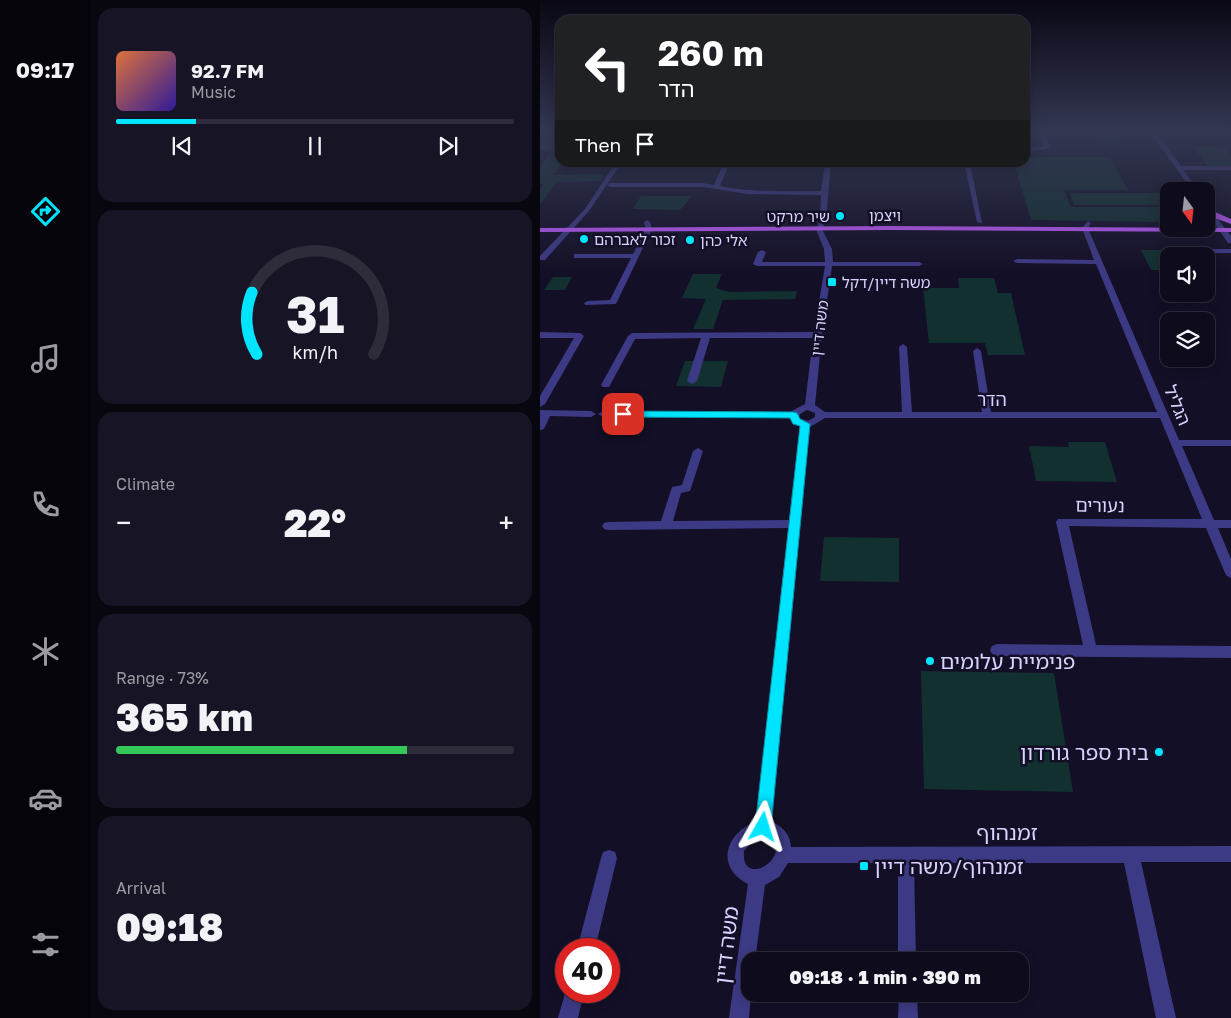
<!DOCTYPE html>
<html lang="en">
<head>
<meta charset="utf-8">
<style>
  :root { --surface:#0e0b1c; --page:#171425; --text:#f1f3f6; --muted:#9b9ba3; --line:#2e2b3b; --accent:#00e5ff }
  body { margin:0; font-family:"Golos Text","Noto Sans Hebrew",sans-serif; background:var(--page); color:var(--text); height:100vh; display:flex; flex-direction:column; font-size:19px; white-space:nowrap }
  * { box-sizing:border-box; margin:0 }
  p { font-size:16px; color:var(--muted) }
  .icon { flex:none; width:28px; height:28px; fill:none; stroke:currentColor; stroke-width:2; stroke-linecap:round; stroke-linejoin:round }
  .map { position:relative; flex:1; overflow:hidden }
  .details { display:flex; flex-direction:column; gap:8px; padding:8px; background:#08060f; width:450px }
  .details>* { flex:none }
  .guide { position:absolute; left:15px; top:15px; width:475px; height:152px; border-radius:15px; box-shadow:0 2px 12px #0003,0 0 0 1px var(--line); background:#202124; color:#fff; overflow:hidden }
  .needle { width:32px; rotate:165deg }
  .fabs { position:absolute; left:620px; top:182px; display:grid; gap:10px }
  .fabs a { display:grid; place-items:center; width:55px; height:55px; border-radius:10px; background:var(--surface); box-shadow:0 2px 12px #0003,0 0 0 1px var(--line); font-size:25px }
  .speed { position:absolute; left:15px; top:938px; display:flex; gap:10px; font-size:25px; font-weight:700; text-align:center }
  .speed>* { display:grid; place-content:center; width:65px; height:65px; border-radius:50%; background:var(--surface); box-shadow:0 2px 12px #0003,0 0 0 1px var(--line); line-height:1 }
  .speed .limit { border:8px solid #d22; background:#fff; color:#111 }
  .pin { position:absolute; display:grid; place-items:center; width:42px; height:42px; color:#fff; margin:-21px; border-radius:10px; box-shadow:0 2px 8px #0006 }
  .me { position:absolute; width:55px; margin:-28px; rotate:6deg; stroke-linejoin:round; filter:drop-shadow(0 0 4px #0008) }
  .turn { display:flex; align-items:center; gap:18px; height:105px; padding:0 20px; font-size:22px }
  .turn .icon { width:65px; height:65px; stroke-width:2.5 }
  .turn b { display:block; font-size:35px; line-height:42px }
  .then { display:flex; align-items:center; height:48px; padding:0 20px; background:#0003; gap:10px; font-size:19px }
  .big { font-size:38px; font-weight:800; line-height:1.1 }
  .details .card { flex:1; display:flex; flex-direction:column; justify-content:center; gap:8px; min-width:0; padding:0 18px; border-radius:15px; background:var(--page) }
  .details .dial { align-items:center; gap:0 }
  .dial svg { height:130px; overflow:visible; fill:none; stroke:var(--line); stroke-width:7; stroke-linecap:round; text-anchor:middle }
  .dial text { fill:var(--text); stroke:none }
  .song { display:flex; align-items:center; gap:15px }
  .cover { width:60px; height:60px; border-radius:8px; background:linear-gradient(135deg,hsl(20 70% 55%),hsl(250 70% 35%)) }
  .played { height:5px; border-radius:2px; background:linear-gradient(90deg,var(--accent) 20%,var(--line) 20%) }
  .keys { display:flex; justify-content:space-around; direction:ltr }
  .heat { display:flex; justify-content:space-between; align-items:center; font-size:28px; direction:ltr }
  .charge { height:8px; border-radius:4px; background:linear-gradient(90deg,#34c759 73%,var(--line) 0) }
  .trip { position:absolute; left:201px; top:952px; width:288px; height:50px; border-radius:15px; background:var(--surface); box-shadow:0 2px 12px #0003,0 0 0 1px var(--line); font-weight:800; line-height:50px; text-align:center }
  main { display:flex; flex:1; min-height:0 }
  .menu { display:flex; flex-direction:column; width:90px; justify-content:space-around; align-items:center; background:#06040b; color:var(--muted) }
  .menu .icon { width:35px; height:35px }
  .menu .active { color:var(--accent) }
  .menu b { font-size:22px; color:var(--text) }
  .map>svg:first-child { display:block }
</style>
</head>
<body>
<main>
<nav class="menu">
<b>09:17</b>
<svg class="icon active" aria-label="directions" viewBox="0 0 24 24"><path d="M12 3l9 9-9 9-9-9zM9 14v-3h6M13 9l2 2-2 2"/></svg>
<svg class="icon" aria-label="music" viewBox="0 0 24 24"><path d="M9 18V5l10-2v13"/><circle cx="6" cy="18" r="3"/><circle cx="16" cy="16" r="3"/></svg>
<svg class="icon" aria-label="phone" viewBox="0 0 24 24"><path d="M5 4h4l2 5-3 2q2 4 5 5l2-3 5 2v4C11 20 4 13 5 4z"/></svg>
<svg class="icon" aria-label="climate" viewBox="0 0 24 24"><path d="M12 3v18M4 7l16 10M4 17L20 7"/></svg>
<svg class="icon" aria-label="car" viewBox="0 0 24 24"><path d="M5 17H2v-5l4-1 3-4h7l3 4 3 1v5h-3M9 17h6M6 11h13"/><circle cx="7" cy="17" r="2"/><circle cx="17" cy="17" r="2"/></svg>
<svg class="icon" aria-label="filters" viewBox="0 0 24 24"><path d="M4 7h16M4 17h16"/><circle cx="9" cy="7" r="2"/><circle cx="15" cy="17" r="2"/></svg>
</nav>
<section class="details">
<div class="card">
<div class="song"><i class="cover"></i><div><b>92.7 FM</b><p>Music</p></div></div>
<div class="played"></div>
<div class="keys"><svg class="icon" aria-label="previous" viewBox="0 0 24 24"><path d="M18 5L8 12l10 7zM5 5v14"/></svg><svg class="icon" aria-label="pause" viewBox="0 0 24 24"><path d="M8 5v14M16 5v14"/></svg><svg class="icon" aria-label="next" viewBox="0 0 24 24"><path d="M6 5l10 7-10 7zM19 5v14"/></svg></div>
</div>
<div class="card dial"><svg viewBox="0 0 100 80">
<path d="M14 69A42 42 0 1 1 86 69"/>
<path d="M14 69A42 42 0 0 1 11 31" stroke="#00e5ff"/>
<text x="50" y="56" font-size="32" font-weight="700">31</text>
<text x="50" y="72" font-size="11">km/h</text>
</svg></div>
<div class="card"><p>Climate</p>
<div class="heat"><a>−</a><b class="big">22°</b><a>+</a></div>
</div>
<div class="card"><p>Range · 73%</p><b class="big">365 km</b><div class="charge"></div></div>
<div class="card"><p>Arrival</p><b class="big">09:18</b></div>
</section>
<div class="map">
<svg width="691" height="1018" viewBox="0 0 691 1018">
  <rect width="100%" height="100%" fill="#130f26"/>
  <g fill="#12302f">
    <polygon points="17,130 20,130 20,162 22,163 13,175 64,174 60,181 17,182 0,204 0,189 4,184 0,184 0,166 12,151 0,150 0,146"/>
    <polygon points="554,130 575,130 582,141 560,141"/>
    <polygon points="653,146 684,147 691,155 691,166 667,166"/>
    <polygon points="485,157 570,157 588,190 524,190 531,207 629,207 629,222 491,220 474,163 485,162"/>
    <polygon points="530,193 629,193 629,205 534,205"/>
    <polygon points="101,196 152,196 140,210 93,209"/>
    <polygon points="601,250 645,250 649,256 629,256 629,270 611,270"/>
    <polygon points="153,274 182,274 176,288 189,292 257,291 255,299 183,300 173,329 153,329 166,299 142,298"/>
    <polygon points="13,277 32,277 25,290 4,290"/>
    <polygon points="418,278 454,278 458,293 471,293 485,355 448,355 445,343 389,343 383,288 419,288"/>
    <polygon points="145,361 188,361 181,387 136,386"/>
    <polygon points="528,442 565,442 577,482 496,481 489,446 529,447"/>
    <polygon points="284,537 359,538 359,582 280,581"/>
    <polygon points="381,671 514,673 533,792 384,789"/>
  </g>
  <g fill="none" stroke-linecap="round" stroke-linejoin="round">
    <g fill="#3d3a85" fill-rule="evenodd">
      <polygon points="498,130 504,130 510,148 485,152 485,148 504,147"/>
      <polygon points="608,130 614,130 641,166 691,166 691,170 643,170 659,191 653,191"/>
      <polygon points="76,162 82,162 49,211 5,260 0,260 0,256 45,209"/>
      <path d="M184,162H190L180,186C213,193 248,191 281,191L285,162H291L286,221L282,229L292,249L293,262H379L383,264L379,266H292L282,335L275,405L285,412H362L359,347L363,344L367,347L372,412H442L433,351L437,348L441,351L451,412H617L556,264L477,263L473,261L477,259L554,260L542,228L548,221L551,223L548,228L550,233L639,440H691V446H642L674,520H691V528H678L691,559V578L687,576L685,573L666,528L529,526L556,645L691,646V658L457,656L452,654L450,650L452,646L457,644L543,645L516,522L518,519H662L620,418H285L270,427L232,822C243,827 250,834 251,847L691,846V862H601L636,1018H616L584,863H374L376,961H358V863H248L239,877L225,885L215,961H210V994H211L209,1018H189L208,884C175,867 185,834 216,821L248,528L68,530L64,529L62,526L64,523L68,522L121,521L131,490L132,487L142,485L153,451L158,448L163,451L151,488L150,491L141,493L133,521L249,520L260,426L251,421L249,418L63,417L58,414L63,411L250,412L265,404L273,338H170L157,381L152,384L147,381L161,338L95,339L69,387H63L61,385L88,336L92,333L274,332L285,266H217L213,264L218,252L222,250L226,252L222,262H285L284,249L276,229L280,221L281,195L208,194L163,187H70L67,185L70,183H163L174,185ZM267,410L275,413V417L268,421L259,418L260,414ZM223,835C262,851 200,893 204,851L215,838Z"/>
      <polygon points="424,162 430,163 442,223 437,222"/>
      <polygon points="666,204 691,236 691,243 688,243 666,211"/>
      <polygon points="107,220 110,222 112,229 76,304 45,305 44,303 48,301 70,300 91,258 34,258 34,254 93,254 106,229 104,222"/>
      <polygon points="664,249 691,249 691,253 667,253 663,251"/>
      <polygon points="0,332 40,333 44,336 5,404 0,407 0,396 34,338 0,338"/>
      <polygon points="0,410 51,411 56,414 51,417 10,416 4,429 0,430"/>
      <polygon points="69,850 75,852 77,858 55,949 37,949 61,858 63,852"/>
      <polygon points="26,990 26,991 44,991 38,1018 18,1018"/>
      <polygon points="359,994 377,994 378,1018 358,1018"/>
    </g>
    <g fill="#c25bff" fill-rule="evenodd">
      <polygon points="669,212 675,212 691,219 691,224 669,216"/>
      <polygon points="350,226 691,228 691,232 350,230 0,232 0,228"/>
    </g>
  </g>
  <linearGradient id="sky" x2="0" y2="1"><stop stop-color="#0a0815"/><stop offset="0.48" stop-color="#333752"/><stop offset="1" stop-color="#333752" stop-opacity="0"/></linearGradient>
  <rect width="691" height="273" fill="url(#sky)"/>
  <polygon fill="#00e5ff" stroke="#0095a6" points="79,411 253,412 257,413 260,419 270,424 231,827 229,833 223,835 217,833 215,827 260,426 253,424 250,418 83,417 78,414"/>
  <g fill="#00e5ff" stroke="#130f26" stroke-width="2">
    <circle cx="300" cy="216" r="5"/>
    <circle cx="44" cy="239" r="5"/>
    <circle cx="150" cy="240" r="5"/>
    <rect x="287" y="277" width="10" height="10" rx="2.5"/>
    <circle cx="390" cy="661" r="5"/>
    <circle cx="619" cy="752" r="5"/>
    <rect x="319" y="861" width="10" height="10" rx="2.5"/>
  </g>
  <g text-anchor="middle" dominant-baseline="central" stroke-width="5" stroke-linejoin="round" paint-order="stroke">
    <g font-size="15" fill="#d9d4ff" stroke="#130f26">
      <text x="345" y="215">ויצמן</text>
      <text transform="translate(279 328) rotate(-83)">משה דיין</text>
    </g>
    <g font-size="15" fill="#d9d4ff" stroke="#130f26" text-anchor="start">
      <text x="290" y="216" text-anchor="end">שיר מרקט</text>
      <text x="54" y="239">זכור לאברהם</text>
      <text x="160" y="240">אלי כהן</text>
      <text x="302" y="282">משה דיין/דקל</text>
    </g>
    <g font-size="18" fill="#d9d4ff" stroke="#130f26">
      <text x="452" y="399">הדר</text>
      <text transform="translate(638 405) rotate(67)">הגליל</text>
      <text transform="translate(560 505) rotate(1)">נעורים</text>
    </g>
    <g font-size="21" fill="#d9d4ff" stroke="#130f26" text-anchor="start">
      <text x="400" y="661">פנימיית עלומים</text>
      <text x="609" y="752" text-anchor="end">בית ספר גורדון</text>
      <text x="334" y="866">זמנהוף/משה דיין</text>
    </g>
    <g font-size="21" fill="#d9d4ff" stroke="#130f26">
      <text x="467" y="832">זמנהוף</text>
      <text transform="translate(186 945) rotate(-83)">משה דיין</text>
    </g>
  </g>
</svg>
<div class="fabs">
<a><svg class="needle" viewBox="-14 -14 28 28"><path d="M0-13l5 13h-10z" fill="#e53935"/><path d="M0 13l5-13h-10z" fill="#9b9ba3"/></svg></a>
<a><svg class="icon" aria-label="sound" viewBox="0 0 24 24"><path d="M4 9h4l5-4v14l-5-4H4zM17 9q2 3 0 6"/></svg></a>
<a><svg class="icon" aria-label="layers" viewBox="0 0 24 24"><path d="M12 4l9 5-9 5-9-5zM3 14l9 5 9-5"/></svg></a>
</div>
<div class="speed"><div class="limit">40</div></div>
<div class="pin" style="left:83px;top:414px;background:#d93025"><svg class="icon" aria-label="arrive" viewBox="0 0 24 24"><path d="M6 21V4h12l-3 4 3 4H6"/></svg></div>
<svg class="me" style="left:223px;top:827px" viewBox="-20 -20 40 40"><path d="M0-17L14 15 0 8-14 15z" fill="#00e5ff" stroke="#fff" stroke-width="4"/></svg>
<div class="trip">09:18 · 1 min · 390 m</div>
<div class="guide">
<div class="turn"><svg class="icon" aria-label="left" viewBox="0 0 24 24"><path d="M17 20v-9H6M10 6l-5 5 5 5"/></svg><div><b>260 m</b>הדר</div></div>
<div class="then">Then<svg class="icon" aria-label="arrive" viewBox="0 0 24 24"><path d="M6 21V4h12l-3 4 3 4H6"/></svg></div>
</div>
</div>
</main>
</body>
</html>
